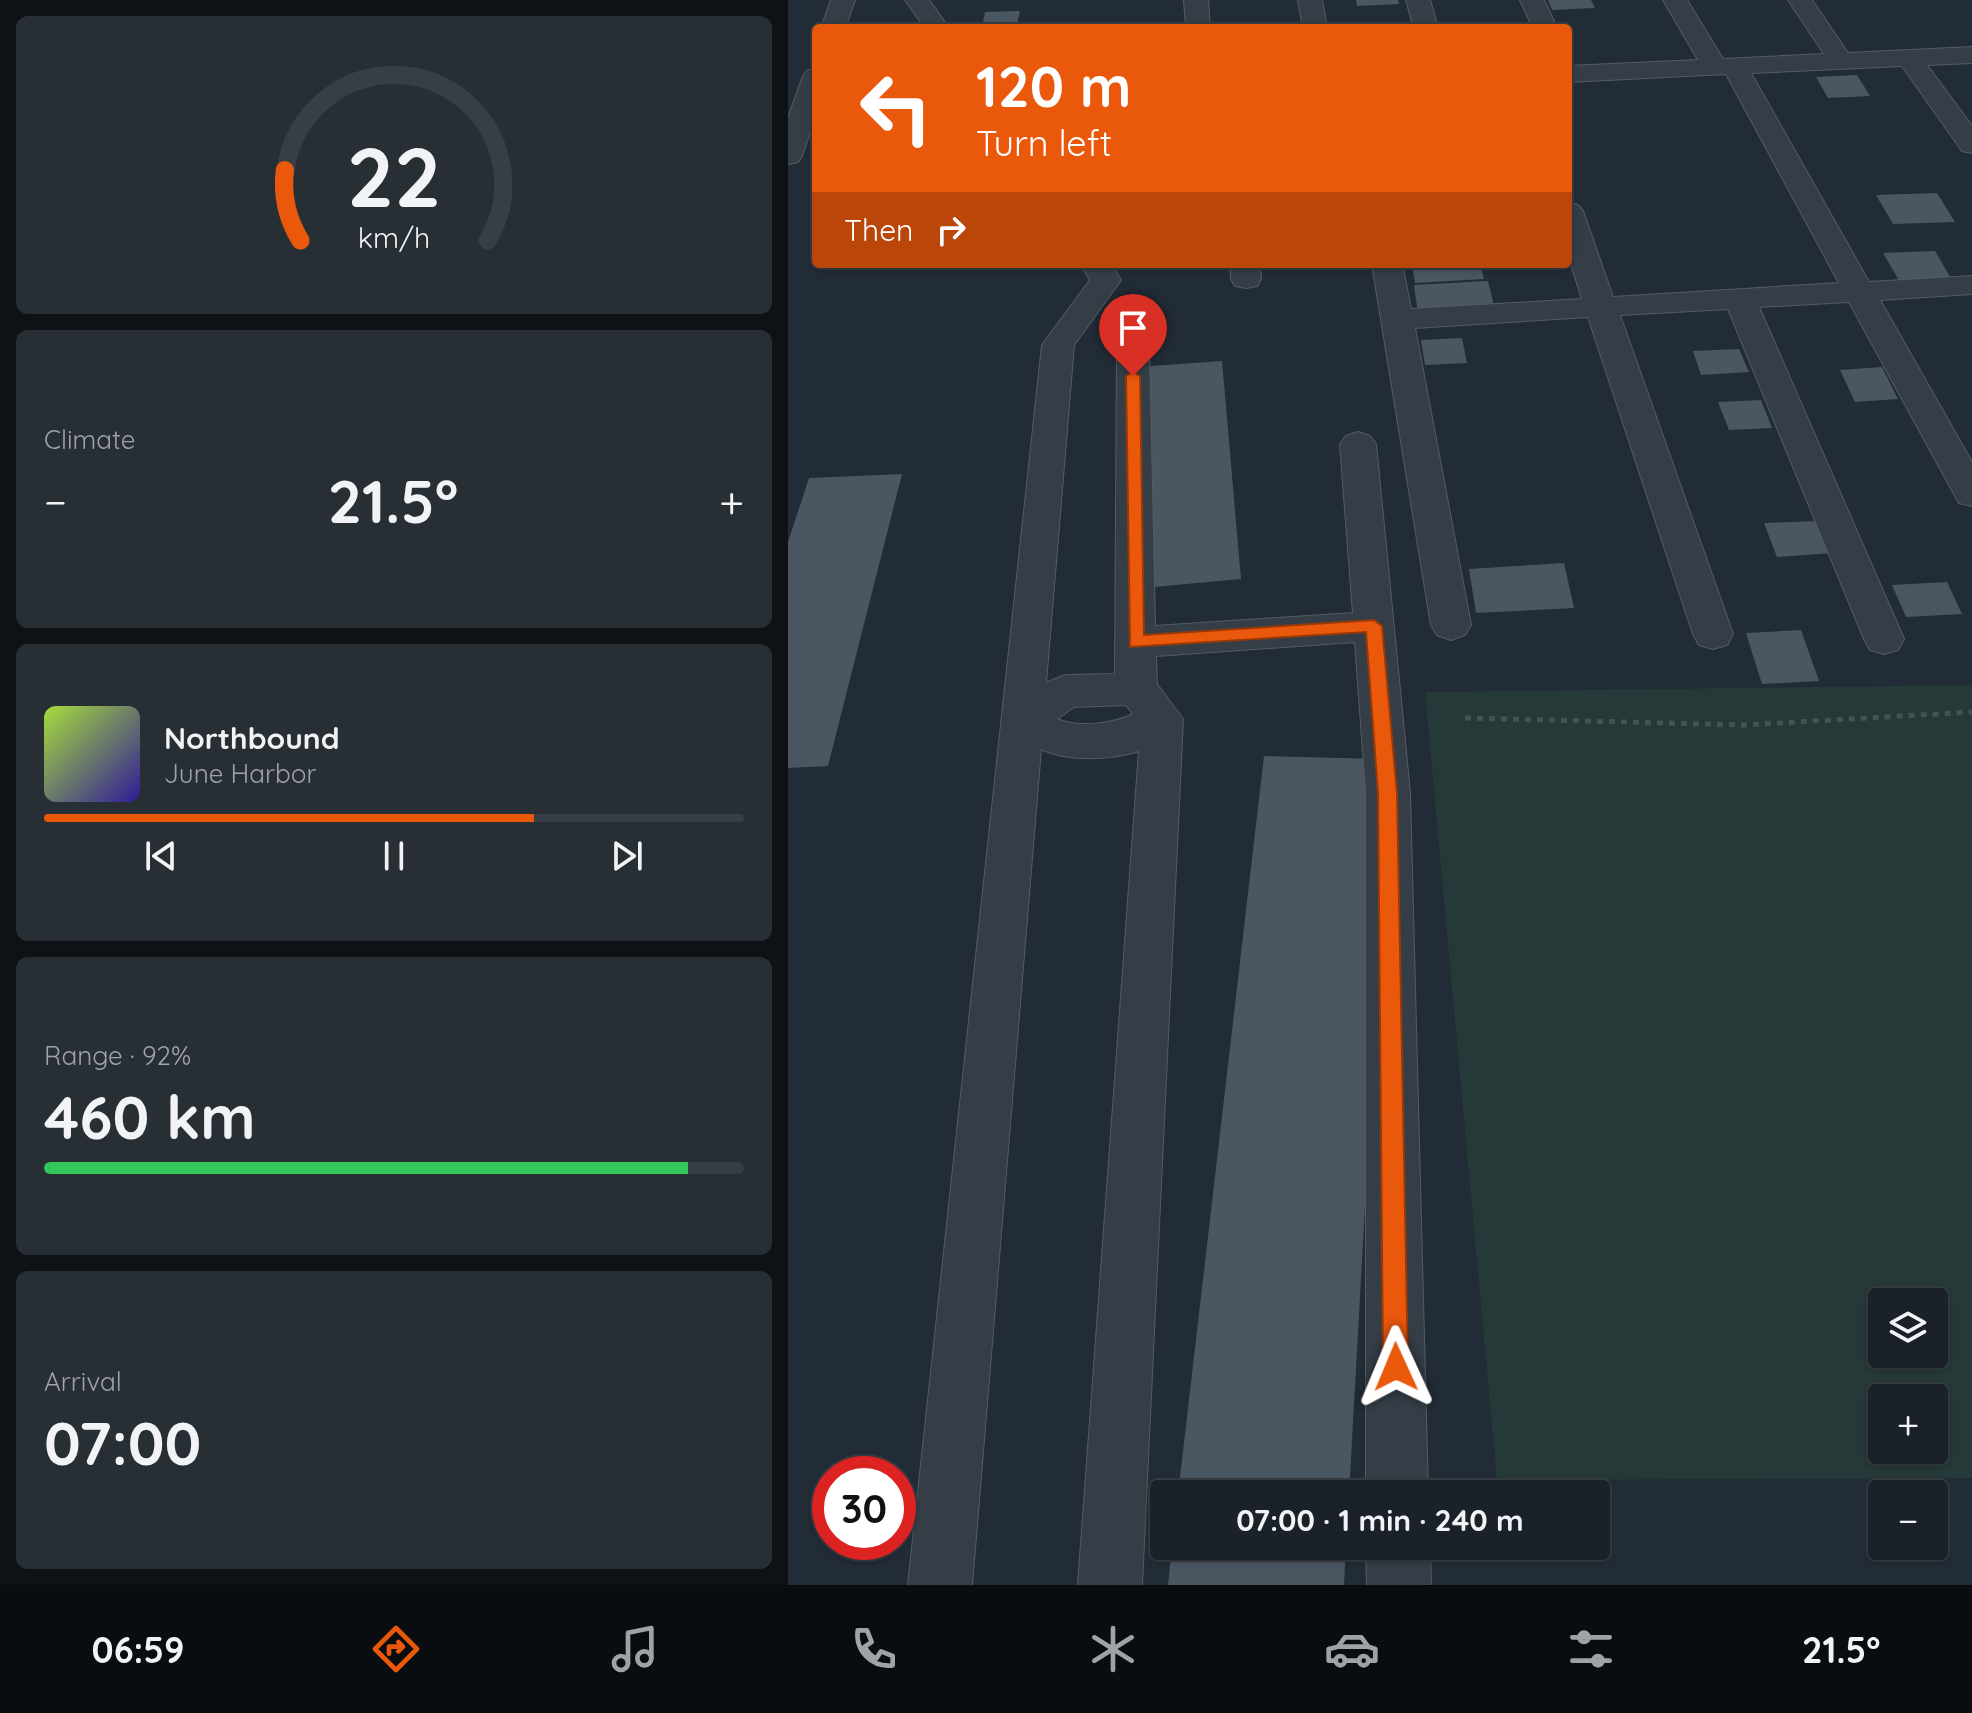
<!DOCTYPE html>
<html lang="en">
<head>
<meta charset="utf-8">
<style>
  :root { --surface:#1a2128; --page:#272e34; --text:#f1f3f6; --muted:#9fa3a8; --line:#383e45; --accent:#ea580c }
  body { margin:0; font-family:Quicksand,sans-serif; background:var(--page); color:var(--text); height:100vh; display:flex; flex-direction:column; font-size:30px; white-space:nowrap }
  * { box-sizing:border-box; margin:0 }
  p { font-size:26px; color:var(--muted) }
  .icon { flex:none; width:44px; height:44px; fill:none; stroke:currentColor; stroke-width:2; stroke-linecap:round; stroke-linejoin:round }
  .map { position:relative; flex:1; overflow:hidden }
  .drawer { display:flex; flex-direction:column; gap:16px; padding:16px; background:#0e1216; width:788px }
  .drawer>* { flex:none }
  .hud { position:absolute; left:24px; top:24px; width:760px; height:244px; border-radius:8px; box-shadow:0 2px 6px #0004,0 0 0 2px var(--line); background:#ea580c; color:#fff; overflow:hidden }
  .tools { position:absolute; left:1080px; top:1288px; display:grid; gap:16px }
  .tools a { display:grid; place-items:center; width:80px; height:80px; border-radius:8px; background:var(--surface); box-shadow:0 2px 6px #0004,0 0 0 2px var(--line); font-size:40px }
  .speed { position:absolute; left:24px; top:1456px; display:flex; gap:16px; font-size:40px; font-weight:700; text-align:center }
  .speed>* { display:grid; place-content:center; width:104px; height:104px; border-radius:50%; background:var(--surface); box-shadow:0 2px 6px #0004,0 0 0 2px var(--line); line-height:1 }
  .speed .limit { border:12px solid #d22; background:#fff; color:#111 }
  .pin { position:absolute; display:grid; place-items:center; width:68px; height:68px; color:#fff; margin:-82px -34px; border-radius:50% 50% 50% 0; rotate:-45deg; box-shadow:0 0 8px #0007 }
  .pin .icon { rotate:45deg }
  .me { position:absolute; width:88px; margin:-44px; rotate:359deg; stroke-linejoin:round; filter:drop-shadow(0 0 6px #0008) }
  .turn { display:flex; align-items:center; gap:28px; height:168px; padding:0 32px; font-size:36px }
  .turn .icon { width:104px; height:104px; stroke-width:2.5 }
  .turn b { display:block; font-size:56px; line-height:68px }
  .then { display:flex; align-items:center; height:76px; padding:0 32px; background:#0003; gap:16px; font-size:30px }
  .big { font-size:60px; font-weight:700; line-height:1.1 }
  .drawer .card { flex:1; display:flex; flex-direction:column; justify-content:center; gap:12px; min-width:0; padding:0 28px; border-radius:12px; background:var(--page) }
  .drawer .dial { align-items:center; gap:0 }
  .dial svg { height:208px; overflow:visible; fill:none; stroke:var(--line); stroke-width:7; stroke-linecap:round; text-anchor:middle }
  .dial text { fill:var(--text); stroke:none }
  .song { display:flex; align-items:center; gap:24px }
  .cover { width:96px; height:96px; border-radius:12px; background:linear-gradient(135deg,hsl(80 70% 55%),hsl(250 70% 35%)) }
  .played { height:8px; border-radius:4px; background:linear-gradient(90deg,var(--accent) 70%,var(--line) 70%) }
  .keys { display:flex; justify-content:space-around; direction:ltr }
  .heat { display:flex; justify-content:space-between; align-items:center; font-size:44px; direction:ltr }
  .charge { height:12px; border-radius:6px; background:linear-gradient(90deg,#34c759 92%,var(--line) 0) }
  .trip { position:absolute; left:362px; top:1480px; width:460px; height:80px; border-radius:8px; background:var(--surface); box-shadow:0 2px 6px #0004,0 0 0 2px var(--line); font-weight:700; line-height:80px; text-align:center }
  .dock { display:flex; height:128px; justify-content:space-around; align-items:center; background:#0a0d10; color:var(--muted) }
  .dock .icon { width:56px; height:56px }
  .dock .current { color:var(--accent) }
  .dock b { font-size:36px; color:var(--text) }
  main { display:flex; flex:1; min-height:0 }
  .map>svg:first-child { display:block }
</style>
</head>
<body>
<main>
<section class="drawer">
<div class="card dial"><svg viewBox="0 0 100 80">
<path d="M14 69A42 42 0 1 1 86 69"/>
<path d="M14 69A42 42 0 0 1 8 42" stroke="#ea580c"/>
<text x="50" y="56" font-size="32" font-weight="700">22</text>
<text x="50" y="72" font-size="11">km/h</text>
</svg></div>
<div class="card"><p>Climate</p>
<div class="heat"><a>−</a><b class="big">21.5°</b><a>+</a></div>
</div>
<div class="card">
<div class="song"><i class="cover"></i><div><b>Northbound</b><p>June Harbor</p></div></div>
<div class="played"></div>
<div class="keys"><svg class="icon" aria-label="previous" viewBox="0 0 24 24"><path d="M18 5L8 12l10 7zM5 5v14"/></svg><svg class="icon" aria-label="pause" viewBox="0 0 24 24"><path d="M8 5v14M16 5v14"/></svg><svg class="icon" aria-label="next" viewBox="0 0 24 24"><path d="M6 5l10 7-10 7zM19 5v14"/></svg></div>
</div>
<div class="card"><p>Range · 92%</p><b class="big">460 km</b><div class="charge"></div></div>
<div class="card"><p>Arrival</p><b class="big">07:00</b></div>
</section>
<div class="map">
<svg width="1184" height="1585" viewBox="0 0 1184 1585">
  <rect width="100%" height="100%" fill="#222c36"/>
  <path fill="#253938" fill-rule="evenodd" d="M1184,685V1478L709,1480L637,692ZM1094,1302H1146V1354H1094ZM1094,1398H1146V1450H1094Z"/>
  <g fill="#4a5762">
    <polygon points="568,0 610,0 611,4 569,6"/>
    <polygon points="760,0 803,0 807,8 764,10"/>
    <polygon points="232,11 229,25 194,27 197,12"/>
    <polygon points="1069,75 1082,96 1040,98 1028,77"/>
    <polygon points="1149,193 1167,222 1105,224 1088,195"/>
    <polygon points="1147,251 1164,280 1112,282 1095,253"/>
    <polygon points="624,264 692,264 696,279 627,283"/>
    <polygon points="700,281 707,310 630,314 626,285"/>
    <polygon points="674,338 679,363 637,365 633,340"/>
    <polygon points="951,349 961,372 913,375 905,351"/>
    <polygon points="434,361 453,579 355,588 350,367"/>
    <polygon points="1094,367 1110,399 1067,402 1052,370"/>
    <polygon points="973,400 984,428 941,430 930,402"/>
    <polygon points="114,474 40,766 0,768 0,542 21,478"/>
    <polygon points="1030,521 1043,553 989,557 976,523"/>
    <polygon points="776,563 786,608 688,613 681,569"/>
    <polygon points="1159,582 1174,614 1118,617 1104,585"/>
    <polygon points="1013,630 1031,681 974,684 958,633"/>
    <polygon points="476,756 593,759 600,793 561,1494 390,1494"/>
    <polygon points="384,1546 558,1546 556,1585 380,1585"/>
  </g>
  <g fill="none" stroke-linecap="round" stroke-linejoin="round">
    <defs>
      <g id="street">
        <polygon points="43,0 67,0 57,28 33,28"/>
        <polygon points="117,0 141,0 161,28 137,28"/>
        <polygon points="396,0 420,0 422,28 398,28"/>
        <polygon points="510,0 534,0 539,28 515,28"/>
        <polygon points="618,0 642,0 650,28 626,28"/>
        <polygon points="732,0 756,0 769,28 745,28"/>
        <polygon points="875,0 899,0 935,59 1036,54 1000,0 1024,0 1060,53 1184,47 1184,63 1139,65 1184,126 1184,153 1174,151 1114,66 963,73 1081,282 1184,276 1184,294 1092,300 1184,462 1184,506 1171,503 1166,494 1061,302 971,307 1116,639 1110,650 1096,654 1082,650 1076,639 940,309 832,315 945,634 939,645 925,649 911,645 905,634 800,317 627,328 683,625 677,635 663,640 649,635 643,625 584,264 614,264 623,309 794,299 780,255 780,202 790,205 795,211 825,297 1051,283 938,74 780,82 780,66 910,60"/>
        <polygon points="28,68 28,114 14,156 10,162 0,164 0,118 15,76 19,71"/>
        <path d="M293,264H323L333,280L286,345L258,683L277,675L327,674L329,347L333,340L345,337L357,340L361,347L367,626L565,613L552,444L558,436L570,432L582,436L588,444L622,793L640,1494H578V793L567,642L368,656L369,684L395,719L354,1585H290L351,751C323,760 280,762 253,749L184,1585H120L254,345L302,280ZM338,705L345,714C326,724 289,728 269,719L286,707Z"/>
        <polygon points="442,264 472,264 473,279 469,286 458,288 447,286 443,279"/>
        <polygon points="578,1546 642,1546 643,1585 579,1585"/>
      </g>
    </defs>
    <use href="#street" stroke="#535c64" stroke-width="2"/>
    <polyline stroke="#415455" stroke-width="5" stroke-dasharray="6 6" stroke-linecap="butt" points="677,718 956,725 1184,712"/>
    <use href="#street" fill="#353e47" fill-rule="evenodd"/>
  </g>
  <polygon fill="#ea580c" stroke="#983908" stroke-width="2" points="345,372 352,376 356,635 586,620 594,626 609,793 620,1367 616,1375 608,1379 599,1375 595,1367 590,793 578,632 342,647 338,376"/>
</svg>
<div class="tools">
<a><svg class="icon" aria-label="layers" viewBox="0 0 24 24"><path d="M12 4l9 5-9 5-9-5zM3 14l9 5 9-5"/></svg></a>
<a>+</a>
<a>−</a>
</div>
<div class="speed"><div class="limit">30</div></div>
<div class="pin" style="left:345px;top:376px;background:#d93025"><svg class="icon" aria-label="arrive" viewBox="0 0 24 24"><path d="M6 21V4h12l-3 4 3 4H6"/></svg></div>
<svg class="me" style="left:608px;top:1367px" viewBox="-20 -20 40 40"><path d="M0-17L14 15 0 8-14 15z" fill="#ea580c" stroke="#fff" stroke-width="4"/></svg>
<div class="trip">07:00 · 1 min · 240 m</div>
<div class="hud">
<div class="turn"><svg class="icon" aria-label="left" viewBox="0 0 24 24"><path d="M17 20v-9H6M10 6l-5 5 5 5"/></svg><div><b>120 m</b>Turn left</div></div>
<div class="then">Then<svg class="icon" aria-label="right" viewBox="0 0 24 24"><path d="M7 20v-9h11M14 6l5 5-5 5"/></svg></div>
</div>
</div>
</main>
<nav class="dock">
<b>06:59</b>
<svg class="icon current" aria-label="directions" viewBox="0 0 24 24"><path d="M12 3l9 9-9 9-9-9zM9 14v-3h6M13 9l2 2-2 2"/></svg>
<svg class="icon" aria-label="music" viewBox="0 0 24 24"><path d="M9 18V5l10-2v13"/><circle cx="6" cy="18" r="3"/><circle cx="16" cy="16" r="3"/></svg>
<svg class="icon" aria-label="phone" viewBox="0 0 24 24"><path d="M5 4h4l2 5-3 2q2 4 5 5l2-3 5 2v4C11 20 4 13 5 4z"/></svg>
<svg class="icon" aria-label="climate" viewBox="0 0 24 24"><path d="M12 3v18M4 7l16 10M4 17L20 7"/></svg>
<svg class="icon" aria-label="car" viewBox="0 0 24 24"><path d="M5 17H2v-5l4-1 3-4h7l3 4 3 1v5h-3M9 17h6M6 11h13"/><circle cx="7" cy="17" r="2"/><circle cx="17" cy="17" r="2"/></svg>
<svg class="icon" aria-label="filters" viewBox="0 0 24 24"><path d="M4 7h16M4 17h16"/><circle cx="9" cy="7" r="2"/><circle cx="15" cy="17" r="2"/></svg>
<b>21.5°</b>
</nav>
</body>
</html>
